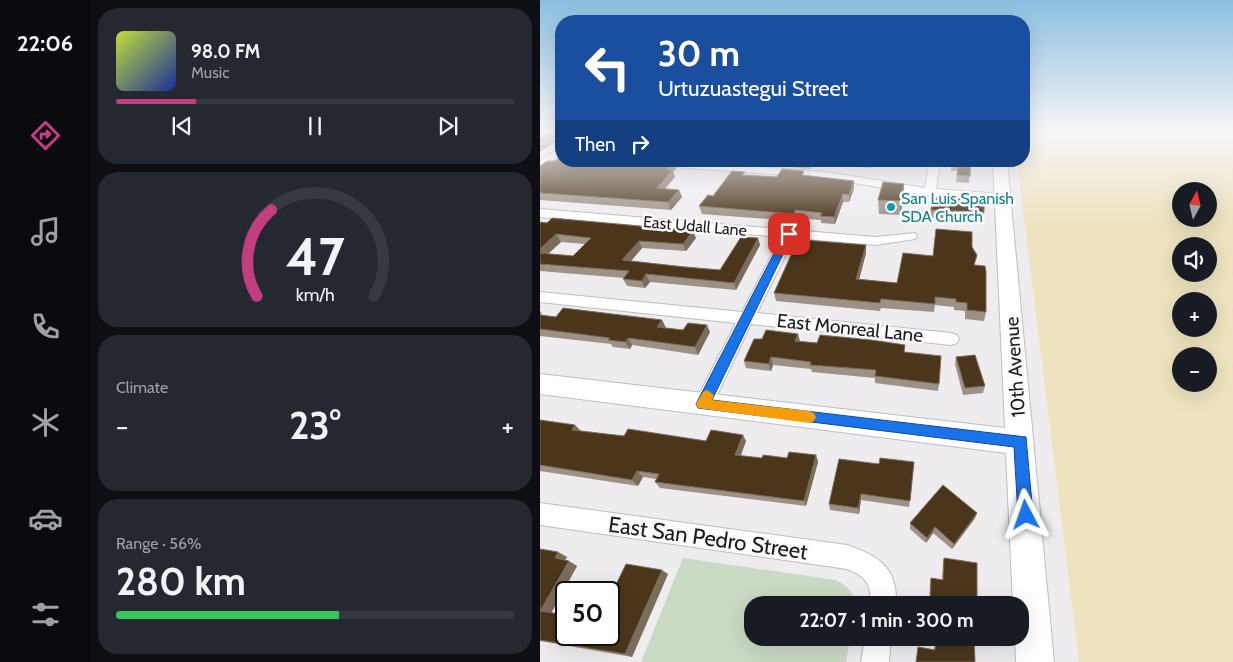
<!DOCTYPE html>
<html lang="en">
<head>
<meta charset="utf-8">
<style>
  :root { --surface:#171b24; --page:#242831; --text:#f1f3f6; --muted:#9ea1a6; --line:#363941; --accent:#c33e81 }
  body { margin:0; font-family:Cabin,sans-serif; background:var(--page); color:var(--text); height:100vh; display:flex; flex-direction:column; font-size:19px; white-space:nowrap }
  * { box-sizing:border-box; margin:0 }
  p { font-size:16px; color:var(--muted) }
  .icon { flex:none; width:28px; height:28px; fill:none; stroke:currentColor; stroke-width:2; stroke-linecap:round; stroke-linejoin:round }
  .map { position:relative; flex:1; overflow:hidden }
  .drawer { display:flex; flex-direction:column; gap:8px; padding:8px; background:#0d0f14; width:450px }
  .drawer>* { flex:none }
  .banner { position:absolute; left:15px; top:15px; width:475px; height:152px; border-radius:20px; box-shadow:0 5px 20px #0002; background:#1a4fa0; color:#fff; overflow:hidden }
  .needle { width:32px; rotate:8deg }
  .fabs { position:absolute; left:632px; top:182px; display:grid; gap:10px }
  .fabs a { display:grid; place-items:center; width:45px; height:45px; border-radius:50%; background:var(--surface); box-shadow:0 5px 20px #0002; font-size:25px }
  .speed { position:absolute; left:15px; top:581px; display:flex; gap:10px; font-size:25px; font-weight:700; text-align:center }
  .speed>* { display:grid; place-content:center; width:65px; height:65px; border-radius:50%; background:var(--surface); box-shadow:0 5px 20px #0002; line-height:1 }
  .speed .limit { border:2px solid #111; border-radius:8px; background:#fff; color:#111 }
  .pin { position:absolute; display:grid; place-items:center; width:42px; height:42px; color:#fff; margin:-21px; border-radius:10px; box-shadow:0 2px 8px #0006 }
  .me { position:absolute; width:55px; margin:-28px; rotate:356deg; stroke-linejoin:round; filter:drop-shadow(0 0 4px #0008) }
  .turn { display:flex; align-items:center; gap:18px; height:105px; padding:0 20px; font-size:22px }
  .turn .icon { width:65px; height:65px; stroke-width:2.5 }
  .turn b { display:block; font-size:35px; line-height:42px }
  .then { display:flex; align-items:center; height:48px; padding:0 20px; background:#0003; gap:10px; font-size:19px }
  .big { font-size:38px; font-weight:700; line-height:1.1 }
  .drawer .widget { flex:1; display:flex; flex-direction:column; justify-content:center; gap:8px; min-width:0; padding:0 18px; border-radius:20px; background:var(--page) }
  .drawer .dial { align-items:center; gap:0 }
  .dial svg { height:130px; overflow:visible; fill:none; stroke:var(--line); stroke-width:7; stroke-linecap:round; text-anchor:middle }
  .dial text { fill:var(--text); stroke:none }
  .song { display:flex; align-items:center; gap:15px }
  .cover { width:60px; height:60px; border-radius:8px; background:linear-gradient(135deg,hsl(70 70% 55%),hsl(230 70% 35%)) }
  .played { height:5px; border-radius:2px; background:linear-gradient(90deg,var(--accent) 20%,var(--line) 20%) }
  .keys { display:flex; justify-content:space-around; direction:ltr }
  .heat { display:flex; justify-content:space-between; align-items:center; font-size:28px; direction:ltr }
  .charge { height:8px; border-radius:4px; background:linear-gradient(90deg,#34c759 56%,var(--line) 0) }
  .trip { position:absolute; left:204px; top:596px; width:285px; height:50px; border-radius:20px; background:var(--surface); box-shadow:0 5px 20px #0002; font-weight:700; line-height:50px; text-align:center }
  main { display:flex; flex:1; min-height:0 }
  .dock { display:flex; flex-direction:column; width:90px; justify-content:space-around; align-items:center; background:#090b0e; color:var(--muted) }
  .dock .icon { width:35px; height:35px }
  .dock .current { color:var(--accent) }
  .dock b { font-size:22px; color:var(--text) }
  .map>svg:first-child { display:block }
</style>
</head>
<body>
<main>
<nav class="dock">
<b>22:06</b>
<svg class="icon current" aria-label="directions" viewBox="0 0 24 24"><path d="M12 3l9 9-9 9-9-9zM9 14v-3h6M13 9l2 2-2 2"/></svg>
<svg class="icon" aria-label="music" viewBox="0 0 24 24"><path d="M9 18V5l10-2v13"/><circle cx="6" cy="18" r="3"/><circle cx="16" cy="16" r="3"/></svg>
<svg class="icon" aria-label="phone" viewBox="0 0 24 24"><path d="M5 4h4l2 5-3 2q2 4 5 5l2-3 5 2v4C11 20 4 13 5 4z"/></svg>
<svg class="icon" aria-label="climate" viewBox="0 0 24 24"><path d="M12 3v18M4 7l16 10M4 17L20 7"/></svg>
<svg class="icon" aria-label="car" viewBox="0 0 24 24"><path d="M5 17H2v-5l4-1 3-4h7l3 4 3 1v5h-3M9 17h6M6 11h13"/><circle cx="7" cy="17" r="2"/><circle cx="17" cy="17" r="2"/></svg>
<svg class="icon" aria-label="filters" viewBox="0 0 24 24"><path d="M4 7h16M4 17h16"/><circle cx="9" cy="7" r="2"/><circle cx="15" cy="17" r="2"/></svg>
</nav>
<section class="drawer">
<div class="widget">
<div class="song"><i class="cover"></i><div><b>98.0 FM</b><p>Music</p></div></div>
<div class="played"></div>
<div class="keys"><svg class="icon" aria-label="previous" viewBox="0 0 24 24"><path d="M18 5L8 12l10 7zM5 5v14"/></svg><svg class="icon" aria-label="pause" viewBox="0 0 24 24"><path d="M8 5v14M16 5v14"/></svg><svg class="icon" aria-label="next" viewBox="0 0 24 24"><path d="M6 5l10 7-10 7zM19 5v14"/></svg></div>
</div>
<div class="widget dial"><svg viewBox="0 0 100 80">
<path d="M14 69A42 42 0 1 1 86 69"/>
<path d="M14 69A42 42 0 0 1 23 16" stroke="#c33e81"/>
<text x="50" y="56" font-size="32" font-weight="700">47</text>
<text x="50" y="72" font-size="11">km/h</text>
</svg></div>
<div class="widget"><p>Climate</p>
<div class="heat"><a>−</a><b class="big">23°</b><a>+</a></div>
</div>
<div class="widget"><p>Range · 56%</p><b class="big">280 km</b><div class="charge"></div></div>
</section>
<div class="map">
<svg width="693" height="662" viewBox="0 0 693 662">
  <rect width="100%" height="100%" fill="#eeecef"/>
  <path fill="#cad9c4" d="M143,558L296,580C308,586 313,592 315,605H212V638H310L306,662H101Z"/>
  <path fill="#ede3be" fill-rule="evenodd" d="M484,132H693V662H539L477,161H484ZM641,191H669V219H641ZM641,246H669V274H641ZM641,301H669V329H641ZM641,356H669V384H641Z"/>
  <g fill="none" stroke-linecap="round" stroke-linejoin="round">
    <defs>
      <g id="street">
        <polygon points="21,147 21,155 0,169 0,161"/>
        <polygon points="89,161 141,161 286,172 385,188 390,161 400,161 396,189 462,194 468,198 462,202 378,194 286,178 94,164"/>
        <polygon points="0,209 336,237 375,233 377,236 375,239 336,245 254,238 217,313 411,333 417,335 419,339 417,343 411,345 211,324 170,410 163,412 156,410 154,404 196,323 0,302 0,292 202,312 241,237 0,217"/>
        <path d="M0,503L307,545C339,556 358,568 356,605H330C332,585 326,576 307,569L0,525Z"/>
        <polygon points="325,638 351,638 349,662 321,662"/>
      </g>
      <polygon id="secondary" points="453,161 467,161 514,662 476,662 475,638 480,638 480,605 473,605 466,453 0,394 0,374 465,428"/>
    </defs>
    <use href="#street" stroke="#bebcbf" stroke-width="2"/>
    <use href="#secondary" stroke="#bebcbf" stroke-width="2"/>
    <use href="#street" fill="#fff" fill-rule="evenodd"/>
    <use href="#secondary" fill="#fff" fill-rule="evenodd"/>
  </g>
  <g fill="#9c9186" fill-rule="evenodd">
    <polygon points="15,161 81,162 104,164 134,162 136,169 133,172 135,177 125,189 139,190 142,197 131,210 0,200 0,166"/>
    <polygon points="220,161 274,161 270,169 249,167 248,163"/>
    <polygon points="309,161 333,161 331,168 309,166"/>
    <polygon points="410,161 431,161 429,183 416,182 417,171 411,171 412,161"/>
    <polygon points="205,175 237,177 265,176 314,189 309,202 303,202 295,224 281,223 281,220 256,218 255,221 162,214 159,206 173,196"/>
    <polygon points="364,184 364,198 360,215 339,214 338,200"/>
    <polygon points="392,198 444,212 443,219 390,218"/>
    <path d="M0,222L156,238L146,251L102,248L91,261L180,270L218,238L220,245L196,290L110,282L105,288L87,286L83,279L84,278L0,271ZM21,242L45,244L33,256L8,254Z"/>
    <polygon points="432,247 435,265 446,312 444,321 425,319 425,311 414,310 414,307 395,305 394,312 341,308 340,311 236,301 234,293 326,253 319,279 357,283 393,256"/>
    <polygon points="0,311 2,314 1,315 16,317 122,320 126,328 170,332 158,355 92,345 90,349 73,347 71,344 0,336"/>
    <polygon points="260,341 364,353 399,384 398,391 335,383 335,378 272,372 271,369 233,365 231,371 206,368 204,361"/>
    <polygon points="416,357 445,386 443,393 423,395 415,364"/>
    <polygon points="0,420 40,431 84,436 166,441 206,441 201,456 222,458 247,458 276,455 278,462 266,506 120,488 115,482 116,479 103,477 98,486 0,471"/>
    <polygon points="374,462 369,507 321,500 319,514 290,510 289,504 339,464"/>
    <polygon points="435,518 412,549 393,533 386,543 370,529 370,523"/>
    <polygon points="0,549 18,552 27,557 25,560 37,566 11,613 69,635 128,574 92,657 0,641"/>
    <polygon points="404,558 437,605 389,605 390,583 391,578 402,580 403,563"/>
    <polygon points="395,638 434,638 435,662 376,662 378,647 394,650"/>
  </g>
  <g fill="#7c6d5b">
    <polygon points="18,132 21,138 0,152 0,143"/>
    <polygon points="270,161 274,161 270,169"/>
    <polygon points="134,162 136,169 133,172 135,177 119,195 117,188 127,170"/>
    <polygon points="314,181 314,189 309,202 309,195"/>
    <polygon points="364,184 364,198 360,215 360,201"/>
    <polygon points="139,190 142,197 131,210 128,202"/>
    <polygon points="303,194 303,202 295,224 294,217"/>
    <polygon points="255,210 256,218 255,221 254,214"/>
    <polygon points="153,231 156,238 146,251 143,244"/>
    <polygon points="16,234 21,242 1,260 0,259 0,249"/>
    <polygon points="218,238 220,245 196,290 194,283"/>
    <polygon points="99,241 102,248 86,267 82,260"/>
    <polygon points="326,245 326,253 317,288 316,279"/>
    <polygon points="106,274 110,282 105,288 102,281"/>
    <polygon points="122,320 126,328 117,327"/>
    <polygon points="167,325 170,332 158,355 155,347"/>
    <polygon points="258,334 260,341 255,341"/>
    <polygon points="88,338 92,345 90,349 85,342"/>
    <polygon points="231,357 233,365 231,371 229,364"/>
    <polygon points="35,425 42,432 32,430"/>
    <polygon points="203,435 206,441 198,461 195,455"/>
    <polygon points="276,455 278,462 266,506 264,501"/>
    <polygon points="97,471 103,477 98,486 92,480"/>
    <polygon points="321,494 321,500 319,514 318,508"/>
    <polygon points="437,513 435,518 412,549 414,544"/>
    <polygon points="395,527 393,533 386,543 387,538"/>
    <polygon points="18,552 27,557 23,563 15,558"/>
    <polygon points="29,561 37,566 10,615 0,611"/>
    <polygon points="122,570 128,574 92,657 85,654"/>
  </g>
  <g fill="#4b361c" stroke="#7c6d5b">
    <polygon points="0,132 18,132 0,143"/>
    <polygon points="21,156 21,161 71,161 104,164 107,161 134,162 127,170 133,170 117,188 139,190 128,202 0,193 0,166 7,161 15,161"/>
    <polygon points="412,161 431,161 430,176 417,175 418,165 412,164"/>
    <polygon points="242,169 264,171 262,175 314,181 309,195 303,194 294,217 280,216 282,213 255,210 254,214 159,206 168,195 173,196 192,171 205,172 202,175 237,177"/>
    <polygon points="343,182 364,184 360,201 338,200"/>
    <polygon points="392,198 444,199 444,212 391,210"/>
    <polygon points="12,218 153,231 143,244 99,241 82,260 144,267 180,270 201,237 218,238 194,283 106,274 102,281 83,279 89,271 0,264 0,253 33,256 51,238 16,234 0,249 0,222 7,223"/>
    <polygon points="396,229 432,232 432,247 437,255 434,265 445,266 446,272 446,312 427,310 427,303 416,302 416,299 395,297 395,304 341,299 340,303 234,293 256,244 262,245 264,240 326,245 316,279 357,283 363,253 393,256"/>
    <polygon points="23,308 122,320 117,327 143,330 148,323 167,325 155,347 88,338 85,342 68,340 70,338 0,329 0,315 16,317"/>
    <polygon points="226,330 258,334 255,341 277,343 280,335 332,340 365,345 364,352 401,356 399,384 335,376 336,370 270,365 271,362 231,357 229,364 204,361 214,339 222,339"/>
    <polygon points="435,355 445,386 425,388 416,357"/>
    <polygon points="0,420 35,425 32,430 84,436 88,429 166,441 171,430 203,435 195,455 222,458 223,455 247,458 249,452 276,455 264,501 115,482 119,474 97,471 92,480 0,465"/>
    <polygon points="340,458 374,462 370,501 321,494 318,508 289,504 299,459 339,464"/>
    <polygon points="403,485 437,513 414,544 395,527 387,538 370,523"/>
    <polygon points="0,549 18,552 15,558 29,561 0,611 26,615 26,635 69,635 69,599 86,564 122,570 85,654 0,640"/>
    <polygon points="404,558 437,563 437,605 390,605 391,578 403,580"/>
    <polygon points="396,638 434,638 435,662 376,662 378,647 395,650"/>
  </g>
  <linearGradient id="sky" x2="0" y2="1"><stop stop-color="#8bbfe0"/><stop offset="0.59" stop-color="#f7f6f8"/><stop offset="1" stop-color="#f7f6f8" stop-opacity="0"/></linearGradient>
  <rect width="693" height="224" fill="url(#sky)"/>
  <polygon fill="#1a73e8" stroke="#114b97" points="249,231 253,234 172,400 486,437 493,515 491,521 486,523 480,521 478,515 474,447 158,408 156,404 158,400 244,234"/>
  <polygon fill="#f59e0b" points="167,390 174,395 172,400 269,411 274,413 276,417 274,421 269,423 158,408 156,404 163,392"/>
  <circle fill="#0f9aa8" stroke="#fcf9fc" stroke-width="2" cx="351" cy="207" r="5"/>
  <g text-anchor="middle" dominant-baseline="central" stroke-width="5" stroke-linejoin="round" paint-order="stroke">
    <g font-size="16" fill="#0d838f" stroke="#fcf9fc" text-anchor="start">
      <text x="361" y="198">San Luis Spanish<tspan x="361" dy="18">SDA Church</tspan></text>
    </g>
    <g font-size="16" fill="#1c1b1c" stroke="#fcf9fc">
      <text transform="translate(155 226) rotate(5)">East Udall Lane</text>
    </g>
    <g font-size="19" fill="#1c1b1c" stroke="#fcf9fc">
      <text transform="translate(310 328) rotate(6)">East Monreal Lane</text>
      <text transform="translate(475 367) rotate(-94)">10th Avenue</text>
    </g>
    <g font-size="22" fill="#1c1b1c" stroke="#fcf9fc">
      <text transform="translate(168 538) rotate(8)">East San Pedro Street</text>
    </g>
  </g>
</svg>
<div class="fabs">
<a><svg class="needle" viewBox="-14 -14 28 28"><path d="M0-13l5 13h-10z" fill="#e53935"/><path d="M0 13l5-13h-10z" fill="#9ea1a6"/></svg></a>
<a><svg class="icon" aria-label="sound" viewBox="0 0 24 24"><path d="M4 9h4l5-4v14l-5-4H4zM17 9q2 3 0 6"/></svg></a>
<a>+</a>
<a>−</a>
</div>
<div class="speed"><div class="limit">50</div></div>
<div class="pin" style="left:249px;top:234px;background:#d93025"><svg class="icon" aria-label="arrive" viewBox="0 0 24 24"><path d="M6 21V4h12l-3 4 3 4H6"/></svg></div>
<svg class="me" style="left:486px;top:515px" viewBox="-20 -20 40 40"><path d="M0-17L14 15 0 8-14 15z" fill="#1a73e8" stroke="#fff" stroke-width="4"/></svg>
<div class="trip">22:07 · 1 min · 300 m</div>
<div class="banner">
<div class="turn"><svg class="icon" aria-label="left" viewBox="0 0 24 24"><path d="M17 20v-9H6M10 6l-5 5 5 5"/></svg><div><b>30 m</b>Urtuzuastegui Street</div></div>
<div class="then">Then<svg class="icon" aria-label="right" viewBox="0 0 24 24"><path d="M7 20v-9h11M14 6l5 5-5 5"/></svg></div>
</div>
</div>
</main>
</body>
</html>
